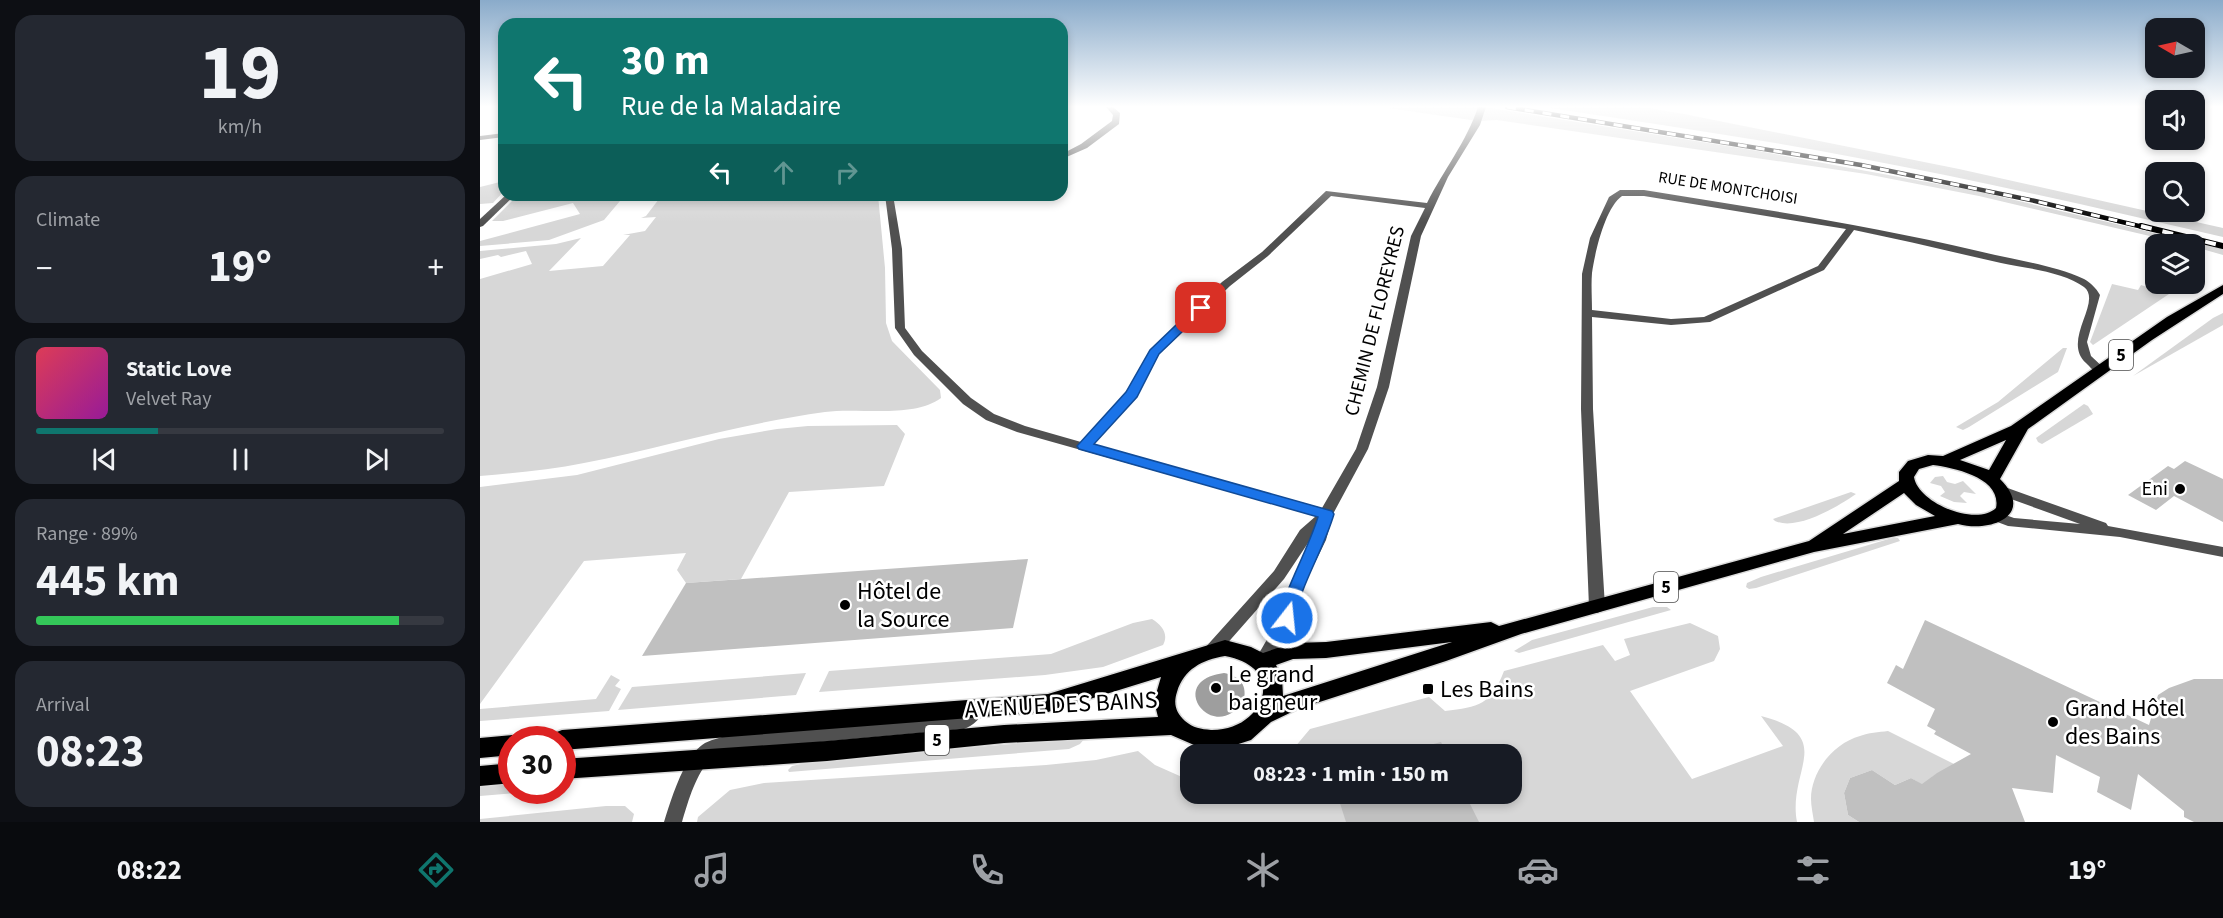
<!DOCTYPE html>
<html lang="en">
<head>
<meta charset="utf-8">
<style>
  :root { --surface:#171b24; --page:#242831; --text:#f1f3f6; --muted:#9ea1a6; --line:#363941; --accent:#0f766e }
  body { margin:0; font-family:"Source Sans 3",sans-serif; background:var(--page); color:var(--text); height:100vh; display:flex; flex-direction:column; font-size:22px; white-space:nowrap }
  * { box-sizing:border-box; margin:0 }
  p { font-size:20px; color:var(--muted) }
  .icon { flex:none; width:33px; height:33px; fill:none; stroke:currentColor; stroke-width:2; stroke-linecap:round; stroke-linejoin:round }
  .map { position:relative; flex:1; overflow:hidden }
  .panel { display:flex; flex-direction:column; gap:15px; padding:15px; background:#0d0f14; width:480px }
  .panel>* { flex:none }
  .guide { position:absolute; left:18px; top:18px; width:570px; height:183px; border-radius:18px; box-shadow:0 3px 9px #0003; background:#0f766e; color:#fff; overflow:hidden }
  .needle { width:39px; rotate:279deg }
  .buttons { position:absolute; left:1665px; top:18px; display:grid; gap:12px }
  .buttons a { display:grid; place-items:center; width:60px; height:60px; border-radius:12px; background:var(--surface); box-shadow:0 3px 9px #0003; font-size:30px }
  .speed { position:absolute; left:18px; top:726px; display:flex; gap:12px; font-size:30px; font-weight:700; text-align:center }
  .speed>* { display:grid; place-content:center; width:78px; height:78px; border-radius:50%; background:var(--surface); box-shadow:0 3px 9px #0003; line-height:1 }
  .speed .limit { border:9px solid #d22; background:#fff; color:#111 }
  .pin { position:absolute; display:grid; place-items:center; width:51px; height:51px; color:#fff; margin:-26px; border-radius:12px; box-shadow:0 3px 9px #0006 }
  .me { position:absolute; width:66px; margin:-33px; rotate:16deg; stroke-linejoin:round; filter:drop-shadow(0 0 4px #0008) }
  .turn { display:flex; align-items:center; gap:21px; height:126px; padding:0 24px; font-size:27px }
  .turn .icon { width:78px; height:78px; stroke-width:2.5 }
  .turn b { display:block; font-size:42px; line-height:51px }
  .lanes { display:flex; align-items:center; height:57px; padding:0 24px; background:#0003; justify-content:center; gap:30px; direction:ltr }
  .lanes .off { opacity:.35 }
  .big { font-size:45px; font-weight:700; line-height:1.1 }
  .panel .card { flex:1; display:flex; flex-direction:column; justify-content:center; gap:9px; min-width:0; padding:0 21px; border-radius:18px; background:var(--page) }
  .panel .dial { align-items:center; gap:0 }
  .dial b { font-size:78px; line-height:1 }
  .song { display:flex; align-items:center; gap:18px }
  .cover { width:72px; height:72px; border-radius:9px; background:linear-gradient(135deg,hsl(350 70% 55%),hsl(300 70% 35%)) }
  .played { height:6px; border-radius:3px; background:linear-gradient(90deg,var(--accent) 30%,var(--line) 30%) }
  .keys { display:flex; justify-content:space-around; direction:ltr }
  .heat { display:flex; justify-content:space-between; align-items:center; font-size:33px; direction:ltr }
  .charge { height:9px; border-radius:4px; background:linear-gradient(90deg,#34c759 89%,var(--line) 0) }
  .trip { position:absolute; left:700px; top:744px; width:342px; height:60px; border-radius:18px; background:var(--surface); box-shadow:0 3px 9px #0003; font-weight:700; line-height:60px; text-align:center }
  .dock { display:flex; height:96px; justify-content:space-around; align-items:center; background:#090b0e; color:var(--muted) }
  .dock .icon { width:42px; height:42px }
  .dock .current { color:var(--accent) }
  .dock b { font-size:27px; color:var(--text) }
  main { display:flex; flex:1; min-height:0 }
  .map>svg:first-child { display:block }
</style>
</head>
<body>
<main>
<section class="panel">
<div class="card dial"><b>19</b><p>km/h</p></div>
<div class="card"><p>Climate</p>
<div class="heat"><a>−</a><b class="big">19°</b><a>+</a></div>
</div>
<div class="card">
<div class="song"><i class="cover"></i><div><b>Static Love</b><p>Velvet Ray</p></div></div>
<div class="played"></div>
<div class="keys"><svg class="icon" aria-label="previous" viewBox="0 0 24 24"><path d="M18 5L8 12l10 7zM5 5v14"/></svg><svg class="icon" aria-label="pause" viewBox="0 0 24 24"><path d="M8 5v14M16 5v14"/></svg><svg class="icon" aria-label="next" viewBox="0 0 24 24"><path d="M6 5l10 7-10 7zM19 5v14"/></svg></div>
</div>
<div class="card"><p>Range · 89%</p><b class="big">445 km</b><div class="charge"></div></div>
<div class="card"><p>Arrival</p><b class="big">08:23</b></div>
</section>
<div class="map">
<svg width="1743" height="822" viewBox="0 0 1743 822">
  <rect width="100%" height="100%" fill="#fff"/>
  <g fill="#d7d7d7">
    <polygon points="901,107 1004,107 1278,151 1496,191 1743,249 1743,255 1715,247 1714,244 1704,244 1499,196 1386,174 1017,120 998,121"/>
    <path d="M1064,107H1162L1204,114L1479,169L1743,228V237C1622,209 1501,181 1378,158C1274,138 1169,123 1064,107Z"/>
    <polygon points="24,181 24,191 13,203 0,204 0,187"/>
    <polygon points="101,195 145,195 124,220 69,240 0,246 0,241 100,214 93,203 23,221 12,221 32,201"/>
    <path d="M182,195H398L405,268L406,323L412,341L460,390L461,398C433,419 378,407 345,412C263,423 185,447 104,463C70,470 34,473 0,476V279L52,264L46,251L21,257L18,255L0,259V251L76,244L101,238L69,271L123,266L150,235H143L165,231L176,217L161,218L166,216Z"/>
    <polygon points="1632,284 1658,290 1661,285 1689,294 1613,345 1610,342"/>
    <polygon points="1743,313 1743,325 1653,376 1733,318"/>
    <polygon points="1583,348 1587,348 1578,372 1489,427 1483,430 1476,427 1518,402"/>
    <polygon points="1604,404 1608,406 1613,414 1562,444 1558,442 1556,438"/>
    <polygon points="417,425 425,434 404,486 309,492 261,579 206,583 197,570 206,553 104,561 0,704 0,487 97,475 239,439 297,429 328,426"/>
    <polygon points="1463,476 1467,482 1475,484 1483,481 1496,494 1484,492 1480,496 1487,503 1474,502 1460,496 1465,492 1461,486 1450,483 1455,477"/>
    <path d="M1371,492L1376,494C1357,507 1317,531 1295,521L1293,519Z"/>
    <polygon points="1412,538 1418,538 1420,541 1276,588 1269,589 1266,587 1267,583 1281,577"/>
    <polygon points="1173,607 1187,607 1191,610 1039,653 1034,651 1052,640"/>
    <path d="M672,619C682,625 689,634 683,645L623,667L565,675L339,692L349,671L571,654L653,623Z"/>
    <path d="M1210,623L1238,636L1240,649L1234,661L1150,691L1212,779L1303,746L1281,716C1358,736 1307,770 1317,822H217L218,817L250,790L284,783L566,765L616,760L658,751L675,765L711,781V794H1032V754H809L830,729L949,697L965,711C999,707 1011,705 1024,671L1123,645L1135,661L1150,655L1144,639Z"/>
    <polygon points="326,673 316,695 138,710 152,687"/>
    <polygon points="131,675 140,680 135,686 141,689 129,711 0,721 0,709 116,699"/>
    <path d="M1408,731L1474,764C1467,770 1460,771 1452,777L1451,790L1431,778L1415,785L1392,770L1370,778L1364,793L1368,815L1379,822H1334C1333,815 1331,806 1331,799C1331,771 1354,743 1380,736C1388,733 1399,732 1408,731Z"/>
    <polygon points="605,738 600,744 589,749 309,772 308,770 312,766 338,760"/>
    <polygon points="31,780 32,790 62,791 0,796 0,782"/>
    <polygon points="126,806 145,806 154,814 152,822 0,822 0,819"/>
  </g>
  <path fill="#9e9e9e" d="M744,673C758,676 767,683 764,699C736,748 682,681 744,673Z"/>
  <g fill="#c0c0c0">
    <polygon points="1705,461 1743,479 1743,522 1694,496 1676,510 1648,495 1688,466 1694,469"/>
    <polygon points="548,559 533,628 162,656 206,583"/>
    <polygon points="1445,620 1669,725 1678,695 1689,688 1714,679 1743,679 1743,822 1714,822 1704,817 1704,811 1658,774 1651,810 1617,792 1620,777 1576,755 1573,793 1532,788 1545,822 1379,822 1368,815 1364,793 1370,778 1392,770 1415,785 1431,778 1442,784 1457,773 1491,754 1454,734 1456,731 1447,726 1455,709 1407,683 1416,665 1423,669"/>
    <polygon points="961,742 967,754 915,754"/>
    <polygon points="857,794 985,794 999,822 866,822"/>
  </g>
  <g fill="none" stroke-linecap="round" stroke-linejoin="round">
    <defs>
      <g id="primary">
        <path d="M1743,285V294L1672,340L1548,429L1520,479C1556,515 1511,533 1478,524L1334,552L1041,634L966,661L818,709L791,722L771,740L743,749L721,748L691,735L524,743L347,761L82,779V759L347,741L524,725L678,717L674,701L681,677L568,712L82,750V740H71L74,733L82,730L568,694L745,640L771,647L783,653L812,643L846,642L1011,622L1019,626L1329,541L1419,481V472L1428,461L1448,455L1463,456L1531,426L1687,317ZM1526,440L1509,470L1480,460ZM1453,465C1475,468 1522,478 1516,508C1496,527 1438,503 1434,477L1439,469ZM1424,493L1436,505L1455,516L1363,534ZM972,642L803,696L802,677L796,665L813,659L846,658ZM745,656C810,668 783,731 731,730C721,729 713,728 705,721C696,713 693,704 697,692C704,669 722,660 745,656Z"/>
        <polygon points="32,735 40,740 32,740 32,755 0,758 0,738"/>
        <polygon points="32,763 32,783 0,786 0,766"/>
      </g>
    </defs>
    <use href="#primary" stroke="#dbdbdb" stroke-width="3"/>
    <g fill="#505050" fill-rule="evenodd">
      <polygon points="626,107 633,107 640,113 639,124 607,148 582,159 582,154 601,144 632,121 633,115"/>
      <path d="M998,107H1006L1000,125L968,177L941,236L909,387L888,449L853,514L846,540L821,591L815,618L788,667L782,669L776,667L774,662L800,617L807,591L834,534L804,579L737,655L731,656L725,655L723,650L794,571L820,530L836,516L537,432L506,420L483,404L434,355L415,328L412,249L405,195H413L422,249L425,328L442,351L491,398L514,414L545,426L601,442L647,392L670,350L742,282L782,252L846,191L947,203C963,171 987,141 998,107ZM851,196L945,208L931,236L897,387L876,449L842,508L612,445L656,396L679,354L750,286L788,256Z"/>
      <polygon points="24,133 24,137 0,140 0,136"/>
      <path d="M1164,190C1276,208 1387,225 1498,251C1533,260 1571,264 1604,279C1611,283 1616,288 1620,295L1607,342L1611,356L1626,370L1620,373C1614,372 1610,367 1606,363C1581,340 1623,302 1604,287C1584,272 1545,268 1521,263C1472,252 1423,240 1374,230L1344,270L1230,322L1191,325L1112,317L1113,409L1125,607L1122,611L1117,613L1112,611L1109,607L1101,409L1102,274L1110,238L1129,197L1140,190ZM1142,196H1164L1366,229L1338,266L1224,317L1191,319L1112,310C1112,298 1111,285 1112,273C1115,252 1125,208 1142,196Z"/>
      <polygon points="26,195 35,195 3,226 0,227 0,219"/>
      <polygon points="1522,486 1626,523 1628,526 1743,547 1743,557 1640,537 1528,526 1512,520 1510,517 1512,514 1517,512 1534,518 1600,524 1517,494 1515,491 1517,488"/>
      <path d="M498,701L504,703L506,708C502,717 493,726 484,729L252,750C247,751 242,752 238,754C218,764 208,802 202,822H184C191,800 204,755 225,743C233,739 243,737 252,734L480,715L492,703Z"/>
    </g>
    <use href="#primary" fill="#000" fill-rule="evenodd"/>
    <defs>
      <polyline id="rail-far1" points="1027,107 1381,165 1555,201 1667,228"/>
      <polyline id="rail" points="1661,226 1743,246"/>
    </defs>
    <use href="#rail-far1" stroke="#000" stroke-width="4.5"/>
    <use href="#rail" stroke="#000" stroke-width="6"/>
    <use href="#rail-far1" stroke="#fff" stroke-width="3" stroke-dasharray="9" stroke-linecap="butt"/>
    <use href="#rail" stroke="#fff" stroke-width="4" stroke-dasharray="11" stroke-linecap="butt"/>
  </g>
  <linearGradient id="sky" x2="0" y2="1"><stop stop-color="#8aabca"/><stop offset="0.48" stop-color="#fff"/><stop offset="1" stop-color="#fff" stop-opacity="0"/></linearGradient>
  <rect width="1743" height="222" fill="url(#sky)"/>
  <path fill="#1a73e8" stroke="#114b97" stroke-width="1.5" d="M721,304L725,305V310L679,354L657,397L614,444L852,511L854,514C846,541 833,564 823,590C819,601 818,612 813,623L807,625L801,623L798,618C808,583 827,552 838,517L599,449L597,446L646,392L670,350L717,305Z"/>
  <g fill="#000" stroke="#fff" stroke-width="2">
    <circle cx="1700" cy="489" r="6"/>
    <circle cx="365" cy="605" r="6"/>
    <circle cx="736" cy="688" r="6"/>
    <rect x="942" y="683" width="12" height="12" rx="3"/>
    <circle cx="1573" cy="722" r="6"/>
  </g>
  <g text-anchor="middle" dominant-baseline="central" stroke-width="5" stroke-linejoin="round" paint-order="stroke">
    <g font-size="16" fill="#000" stroke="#fff">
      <text transform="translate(1248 188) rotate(9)">RUE DE MONTCHOISI</text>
    </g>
    <g fill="#fff" stroke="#4c4c4c" stroke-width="1.5">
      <rect x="1629" y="340" width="24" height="30" rx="4.5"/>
      <rect x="1174" y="572" width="24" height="30" rx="4.5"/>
      <rect x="445" y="725" width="24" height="30" rx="4.5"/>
    </g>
    <g font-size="18" font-weight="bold" fill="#000">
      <text x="1641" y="355">5</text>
      <text x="1186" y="587">5</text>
      <text x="457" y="740">5</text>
    </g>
    <g font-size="20" fill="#000" stroke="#fff">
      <text transform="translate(895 321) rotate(-76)">CHEMIN DE FLOREYRES</text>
    </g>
    <g font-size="20" fill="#000" stroke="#fff" text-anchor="end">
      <text x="1688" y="489">Eni</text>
    </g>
    <g font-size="24" fill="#000" stroke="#fff" text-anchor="start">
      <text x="377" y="591">Hôtel de<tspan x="377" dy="28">la Source</tspan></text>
      <text x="748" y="674">Le grand<tspan x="748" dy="28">baigneur</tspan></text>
      <text x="960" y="689">Les Bains</text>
      <text x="1585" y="708">Grand Hôtel<tspan x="1585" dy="28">des Bains</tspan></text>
    </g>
    <g font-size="24" fill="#000" stroke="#fff">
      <text transform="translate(581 705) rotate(-3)">AVENUE DES BAINS</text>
    </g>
  </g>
</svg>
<div class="buttons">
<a><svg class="needle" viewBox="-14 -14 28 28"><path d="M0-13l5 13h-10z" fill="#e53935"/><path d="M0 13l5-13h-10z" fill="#9ea1a6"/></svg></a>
<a><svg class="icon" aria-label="sound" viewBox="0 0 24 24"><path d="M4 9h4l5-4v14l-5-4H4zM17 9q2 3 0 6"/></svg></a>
<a><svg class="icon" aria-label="search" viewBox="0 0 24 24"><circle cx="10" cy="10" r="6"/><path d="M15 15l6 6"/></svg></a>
<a><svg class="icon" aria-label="layers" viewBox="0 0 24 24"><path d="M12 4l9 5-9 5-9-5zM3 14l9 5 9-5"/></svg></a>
</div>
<div class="speed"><div class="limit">30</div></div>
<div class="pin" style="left:721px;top:308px;background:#d93025"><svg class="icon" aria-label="arrive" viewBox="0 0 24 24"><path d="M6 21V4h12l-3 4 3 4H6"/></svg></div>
<svg class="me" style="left:807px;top:618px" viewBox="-20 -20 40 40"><circle r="17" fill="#1a73e8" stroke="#fff" stroke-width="3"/><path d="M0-11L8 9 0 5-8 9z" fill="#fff"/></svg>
<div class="trip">08:23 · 1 min · 150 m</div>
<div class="guide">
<div class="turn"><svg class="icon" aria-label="left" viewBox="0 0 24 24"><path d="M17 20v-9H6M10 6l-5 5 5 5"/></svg><div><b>30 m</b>Rue de la Maladaire</div></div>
<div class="lanes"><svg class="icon" aria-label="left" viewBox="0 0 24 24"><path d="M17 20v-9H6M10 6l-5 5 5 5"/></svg><svg class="icon off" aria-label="ahead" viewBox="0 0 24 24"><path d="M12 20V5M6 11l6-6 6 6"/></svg><svg class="icon off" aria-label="right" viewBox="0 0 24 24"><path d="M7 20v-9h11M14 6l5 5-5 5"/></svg></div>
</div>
</div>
</main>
<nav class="dock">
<b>08:22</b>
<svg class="icon current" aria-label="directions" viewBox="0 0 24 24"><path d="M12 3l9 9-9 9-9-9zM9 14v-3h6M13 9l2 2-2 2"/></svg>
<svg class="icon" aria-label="music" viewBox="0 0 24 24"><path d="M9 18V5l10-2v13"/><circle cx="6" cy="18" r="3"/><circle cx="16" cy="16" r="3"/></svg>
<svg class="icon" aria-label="phone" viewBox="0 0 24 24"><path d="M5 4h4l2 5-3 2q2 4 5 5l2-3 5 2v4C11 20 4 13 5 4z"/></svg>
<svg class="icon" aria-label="climate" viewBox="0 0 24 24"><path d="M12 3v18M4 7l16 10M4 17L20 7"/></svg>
<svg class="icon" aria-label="car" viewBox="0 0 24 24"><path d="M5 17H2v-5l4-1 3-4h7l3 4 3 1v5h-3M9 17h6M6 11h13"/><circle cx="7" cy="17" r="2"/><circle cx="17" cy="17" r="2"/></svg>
<svg class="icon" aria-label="filters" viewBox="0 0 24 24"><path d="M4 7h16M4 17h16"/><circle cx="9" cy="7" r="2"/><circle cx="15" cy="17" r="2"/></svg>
<b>19°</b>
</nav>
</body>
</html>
